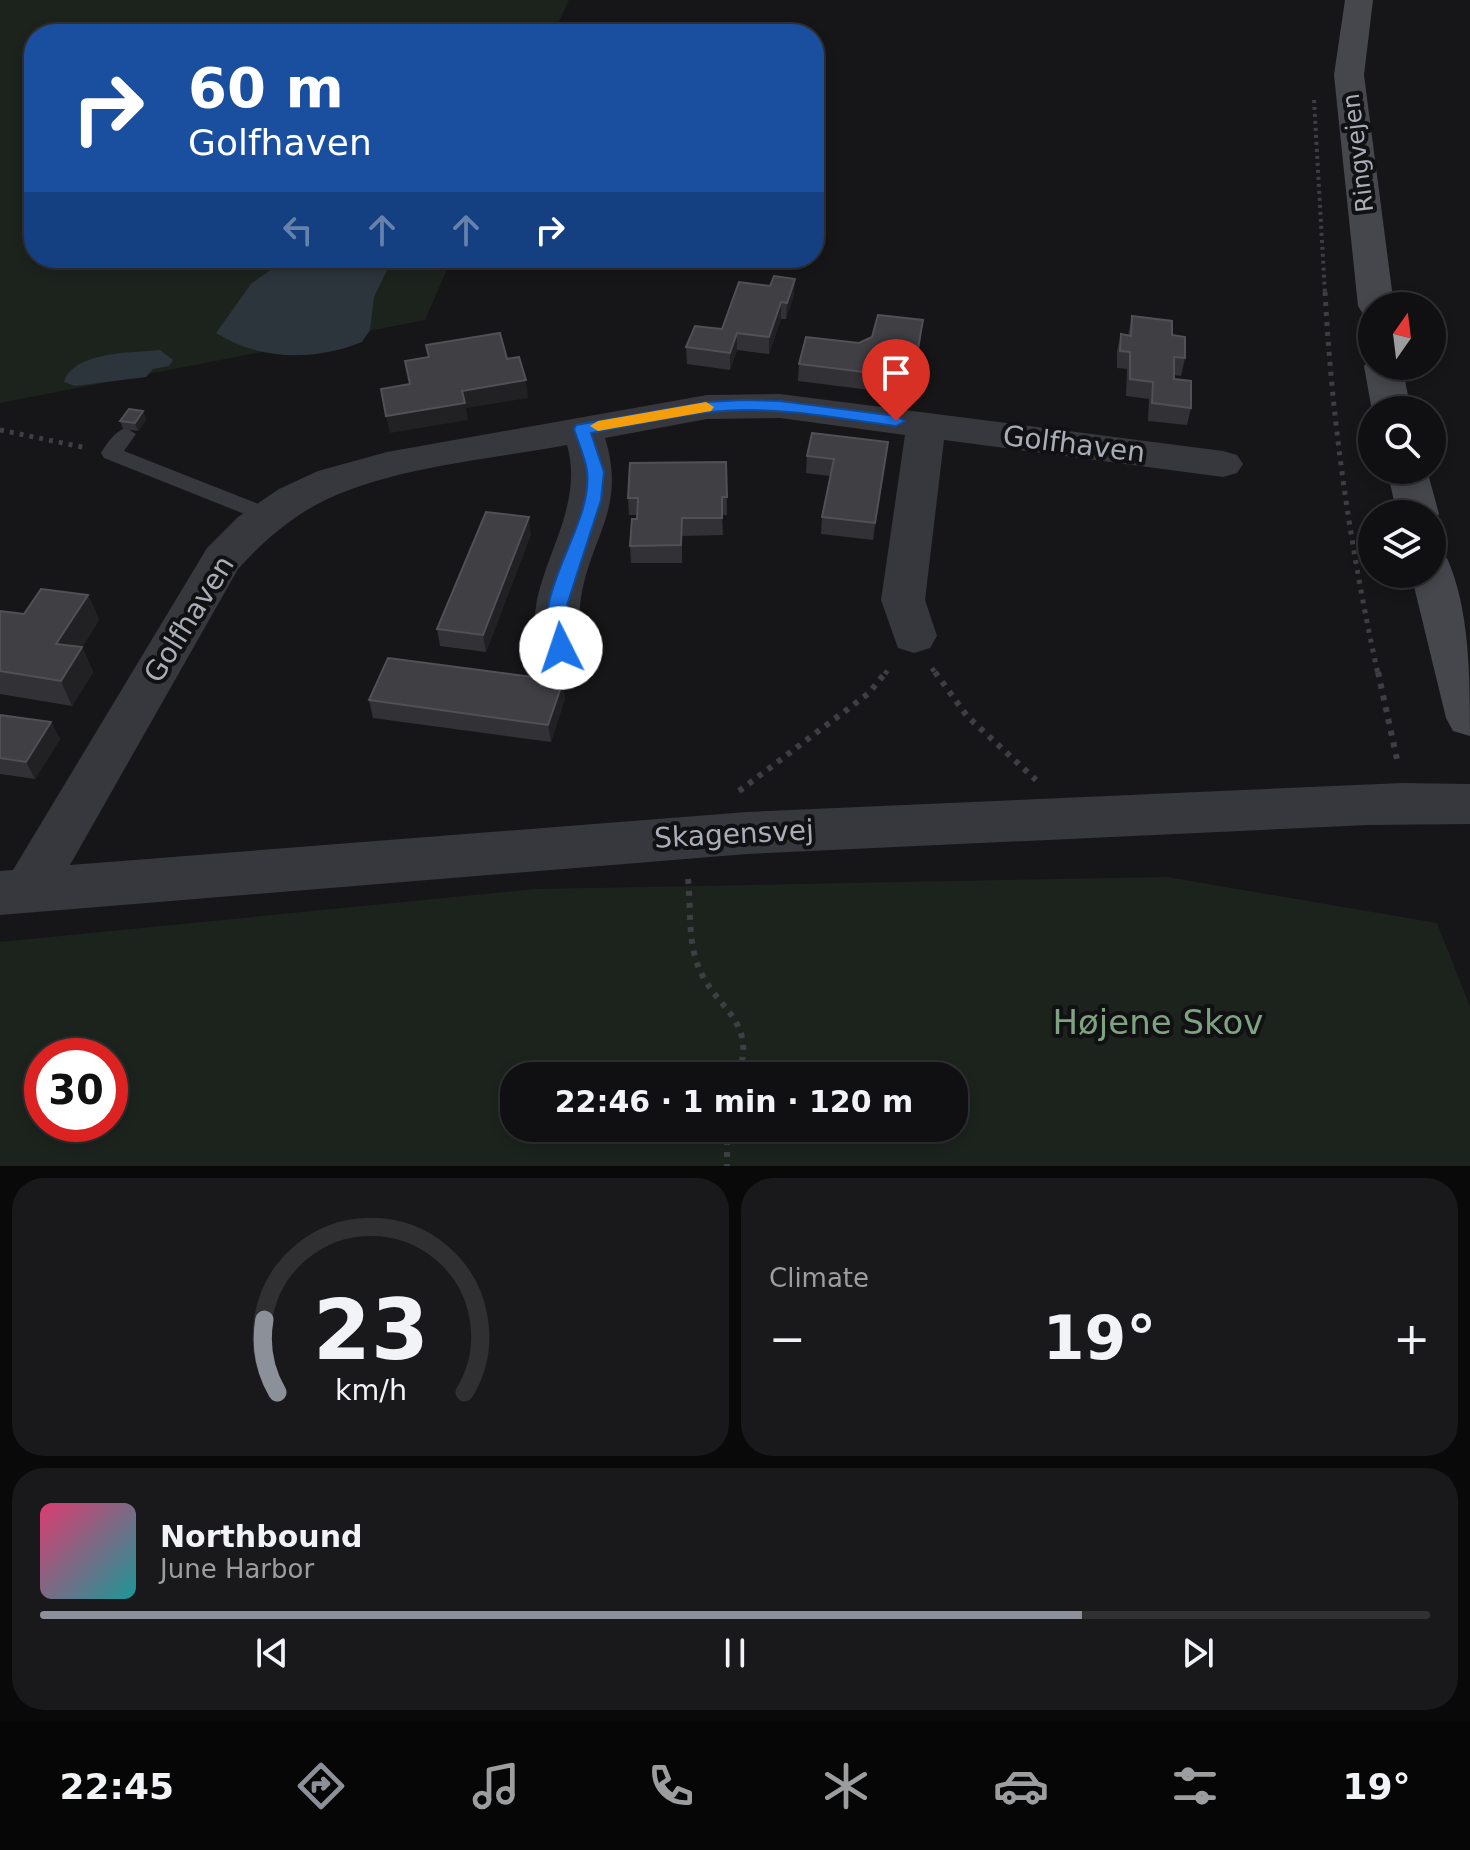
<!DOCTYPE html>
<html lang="en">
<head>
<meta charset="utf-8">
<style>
  :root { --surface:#101012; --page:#19191b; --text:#f1f3f6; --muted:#9c9d9f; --line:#303032; --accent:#8c9099 }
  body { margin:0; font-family:"DejaVu Sans",sans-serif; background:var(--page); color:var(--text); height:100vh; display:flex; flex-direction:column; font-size:30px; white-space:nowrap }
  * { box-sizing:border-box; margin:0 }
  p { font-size:26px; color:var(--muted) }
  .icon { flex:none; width:44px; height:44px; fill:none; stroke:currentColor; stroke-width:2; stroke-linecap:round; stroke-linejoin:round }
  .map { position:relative; height:1166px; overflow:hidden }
  .side { display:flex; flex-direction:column; gap:12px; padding:12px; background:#09090a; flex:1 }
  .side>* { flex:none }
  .top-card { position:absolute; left:24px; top:24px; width:800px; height:244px; border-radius:32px; box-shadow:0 4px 12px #0003,0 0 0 2px var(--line); background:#1a4fa0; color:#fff; overflow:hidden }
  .needle { width:52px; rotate:14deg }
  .controls { position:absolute; left:1358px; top:292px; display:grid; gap:16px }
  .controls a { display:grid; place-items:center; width:88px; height:88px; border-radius:50%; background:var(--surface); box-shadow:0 4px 12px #0003,0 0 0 2px var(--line); font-size:40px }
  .speed { position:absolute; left:24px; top:1038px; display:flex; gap:16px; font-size:40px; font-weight:700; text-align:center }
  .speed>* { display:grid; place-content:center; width:104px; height:104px; border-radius:50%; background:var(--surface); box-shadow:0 4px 12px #0003,0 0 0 2px var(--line); line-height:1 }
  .speed .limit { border:12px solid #d22; background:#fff; color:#111 }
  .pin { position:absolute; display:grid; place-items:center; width:68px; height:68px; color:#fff; margin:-82px -34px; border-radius:50% 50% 50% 0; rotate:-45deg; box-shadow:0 0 8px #0007 }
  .pin .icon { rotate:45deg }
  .me { position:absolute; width:88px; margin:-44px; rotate:356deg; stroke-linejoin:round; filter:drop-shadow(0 0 6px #0008) }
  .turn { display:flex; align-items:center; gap:28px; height:168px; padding:0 32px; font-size:36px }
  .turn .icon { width:104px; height:104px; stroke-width:2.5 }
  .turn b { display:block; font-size:56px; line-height:68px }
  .lanes { display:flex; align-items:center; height:76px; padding:0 32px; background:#0003; justify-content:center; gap:40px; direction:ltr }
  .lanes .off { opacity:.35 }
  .big { font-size:60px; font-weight:800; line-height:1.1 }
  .side .card { flex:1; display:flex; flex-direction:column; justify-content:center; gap:12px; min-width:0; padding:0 28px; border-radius:32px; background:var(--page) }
  .side .dial { align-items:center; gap:0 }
  .dial svg { height:208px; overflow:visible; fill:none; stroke:var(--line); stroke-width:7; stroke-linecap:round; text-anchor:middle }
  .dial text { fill:var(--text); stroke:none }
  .song { display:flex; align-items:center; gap:24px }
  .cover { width:96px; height:96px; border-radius:12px; background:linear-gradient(135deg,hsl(340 70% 55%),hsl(180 70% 35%)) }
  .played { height:8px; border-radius:4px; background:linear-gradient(90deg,var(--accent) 75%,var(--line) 75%) }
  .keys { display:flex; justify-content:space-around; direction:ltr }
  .heat { display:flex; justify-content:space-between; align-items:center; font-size:44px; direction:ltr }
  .side .tiles { flex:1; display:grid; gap:12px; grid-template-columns:1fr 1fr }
  .card:last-child { grid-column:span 2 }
  .trip { position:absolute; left:500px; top:1062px; width:468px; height:80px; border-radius:32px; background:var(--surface); box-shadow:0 4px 12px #0003,0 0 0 2px var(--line); font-weight:800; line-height:80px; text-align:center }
  .tab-bar { display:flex; height:128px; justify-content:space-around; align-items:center; background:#060607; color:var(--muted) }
  .tab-bar .icon { width:56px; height:56px }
  .tab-bar .on { color:var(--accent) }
  .tab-bar b { font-size:36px; color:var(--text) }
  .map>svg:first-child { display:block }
</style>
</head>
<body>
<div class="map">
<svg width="1470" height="1166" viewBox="0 0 1470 1166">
  <rect width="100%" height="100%" fill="#161618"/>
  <g fill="#1c231d" fill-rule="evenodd">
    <polygon points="0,0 569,0 553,34 34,34 34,258 452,258 425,320 0,403"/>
    <path d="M1167,877L1437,923L1470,1007V1166H0V942L535,889ZM42,1056H110V1124H42ZM514,1076H954V1128H514Z"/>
  </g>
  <g fill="#2c353c">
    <path d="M287,258H393L374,297L370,330L362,342C315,361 260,361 216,333L251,284Z"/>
    <path d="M160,350L173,360L169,366L153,369L146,377L75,386L64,382C74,351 132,353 160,350Z"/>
  </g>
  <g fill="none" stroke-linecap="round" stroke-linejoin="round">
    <polyline stroke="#3d3f44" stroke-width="4" stroke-dasharray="3 4" stroke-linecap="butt" points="1314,100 1325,294"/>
    <g stroke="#3d3f44" stroke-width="5" stroke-dasharray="4 6" stroke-linecap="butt">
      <path d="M1325,292C1332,422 1350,547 1378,674"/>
      <polyline points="0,430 87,448"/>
      <polyline points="932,668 936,674"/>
      <polyline points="885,674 891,666"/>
    </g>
    <g stroke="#3d3f44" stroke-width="6" stroke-dasharray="5 7" stroke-linecap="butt">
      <polyline points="935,672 967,716 1036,780"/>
      <polyline points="1378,672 1398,764"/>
      <polyline points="739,791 869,693 886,672"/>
      <path d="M688,879C691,905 688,935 696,960C711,1009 759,1016 738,1076"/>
      <polyline points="727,1128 727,1166"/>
    </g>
    <path fill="#37383d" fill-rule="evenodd" d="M126,428L136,434L124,451L276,511L280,516L276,521H262L104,458L101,453C107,443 115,431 126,428Z"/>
    <path fill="#37383d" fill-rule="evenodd" d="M780,394L1223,451L1237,455L1243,464L1237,473L1223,477L944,440L925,600L937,636L930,648L914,653L898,648L881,600L905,435L780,418L707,419L605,438C628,512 587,539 580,606C578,626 588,642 577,660L561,665L545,660C507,593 590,524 567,445C488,460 375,468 307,510C281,526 259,546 238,569L70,865L747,812L1402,783L1470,784V824L1368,825L747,854L0,915V871L13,870L207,548L238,517L279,489L318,471L387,452L707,395Z"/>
    <g fill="#45474d" fill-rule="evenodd">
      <polygon points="1345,0 1373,0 1364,75 1394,306 1372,306 1372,316 1363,314 1358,306 1334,75"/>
      <polygon points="1372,357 1372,366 1402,366 1411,410 1372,411 1364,366"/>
      <polygon points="1387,470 1427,470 1439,514 1433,524 1432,514 1397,514"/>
      <path d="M1432,554L1447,558C1470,610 1470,678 1470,736L1453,731L1446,718L1411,574H1432Z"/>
    </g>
  </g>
  <g fill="#323236">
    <polygon points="794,296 786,319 781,319 769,354 737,350 730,370 687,364 686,347 722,329"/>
    <polygon points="1132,316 1172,335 1185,358 1181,376 1174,375 1174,379 1191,408 1187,425 1148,421 1149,399 1126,396 1127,369 1117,368 1117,351 1121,334 1128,335"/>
    <polygon points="921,337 915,371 870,390 798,381 799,364 859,343"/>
    <polygon points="143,411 146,420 138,431 123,429 120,421"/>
    <polygon points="807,456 886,459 873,540 821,534 822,517 830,476 806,473"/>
    <polygon points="726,462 727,515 722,515 723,535 682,536 682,563 631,563 630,546 637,515 629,515 628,498"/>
    <polygon points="531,534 486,652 440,646 437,629"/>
    <polygon points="88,595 99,620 82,647 93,672 72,706 0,694 0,611 24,614"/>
    <polygon points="565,698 551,742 373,718 369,700"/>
    <polygon points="0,715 51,722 60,739 35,779 0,774"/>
  </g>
  <g fill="#212124">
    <polygon points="795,279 794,296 786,319 787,303"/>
    <polygon points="781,302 781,319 769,354 769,337"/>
    <polygon points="923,320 915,371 870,390 872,373"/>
    <polygon points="737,333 737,350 730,370 730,353"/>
    <polygon points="526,380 528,398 466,408 468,420 390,433 386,416 462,391"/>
    <polygon points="143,411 146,420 138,431 135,423"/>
    <polygon points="888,442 886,459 873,540 875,523"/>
    <polygon points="529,517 531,534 486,652 483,635"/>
    <polygon points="88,595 99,620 68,669 56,644"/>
    <polygon points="82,647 93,672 72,706 61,681"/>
    <polygon points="563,681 565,698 551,742 548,725"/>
    <polygon points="51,722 60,739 35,779 26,762"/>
  </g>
  <g fill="#3f3f44" stroke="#4f5156" stroke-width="2">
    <polygon points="774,276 795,279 787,303 781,302 769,337 737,333 730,353 686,347 695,326 722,329 739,282 770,286"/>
    <polygon points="878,315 923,320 917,354 872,373 799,364 806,337 859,343 872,337"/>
    <polygon points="1132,316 1172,321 1172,335 1185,337 1185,358 1174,357 1174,379 1191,381 1191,408 1152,403 1153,382 1130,379 1130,352 1120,351 1121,334 1131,336"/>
    <polygon points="500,333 507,359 519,357 526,380 462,391 465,403 386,416 381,389 410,384 405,361 429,357 426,345"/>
    <polygon points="129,409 143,411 135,423 120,421"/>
    <polygon points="812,433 888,442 875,523 822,517 834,459 807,456"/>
    <polygon points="726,462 727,497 722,497 722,518 682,518 681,545 630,546 632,519 637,519 638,498 628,498 630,463"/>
    <polygon points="486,512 529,517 483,635 437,629"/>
    <polygon points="41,589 88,595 56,644 82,647 61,681 0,671 0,611 24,614"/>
    <polygon points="388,658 563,681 548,725 369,700"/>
    <polygon points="0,715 51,722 26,762 0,758"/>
  </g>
  <path fill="#1a73e8" stroke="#114b97" stroke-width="2" d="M743,400L780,401L896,416L905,421L896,426C846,420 794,409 743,410C692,411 641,424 591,433L604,472L601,500L567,605L570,648L567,653H554C525,597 594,528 587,471C585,457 578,442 574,429L576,425L707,402Z"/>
  <polygon fill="#f59e0b" points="706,402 714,407 711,411 598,431 590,426 598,421"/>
  <g text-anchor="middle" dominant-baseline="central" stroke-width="8" stroke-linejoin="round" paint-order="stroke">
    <g font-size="24" fill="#a8adb8" stroke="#111113">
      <text transform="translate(1358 153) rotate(-97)">Ringvejen</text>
    </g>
    <g font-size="28" fill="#a8adb8" stroke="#111113">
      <text transform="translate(1074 444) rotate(7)">Golfhaven</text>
      <text transform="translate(189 619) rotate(-58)">Golfhaven</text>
      <text transform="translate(734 834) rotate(-3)">Skagensvej</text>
    </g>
    <g font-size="34" fill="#7fa381" stroke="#111113">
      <text x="1158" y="1022">Højene Skov</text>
    </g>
  </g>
</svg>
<div class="controls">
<a><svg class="needle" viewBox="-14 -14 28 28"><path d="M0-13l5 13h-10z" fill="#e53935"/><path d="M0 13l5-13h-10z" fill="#9c9d9f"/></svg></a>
<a><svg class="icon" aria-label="search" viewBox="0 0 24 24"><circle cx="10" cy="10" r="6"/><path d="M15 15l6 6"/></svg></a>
<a><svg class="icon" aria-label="layers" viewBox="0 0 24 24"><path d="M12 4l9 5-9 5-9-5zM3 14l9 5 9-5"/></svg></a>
</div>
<div class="speed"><div class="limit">30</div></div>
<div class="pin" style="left:896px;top:421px;background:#d93025"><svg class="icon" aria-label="arrive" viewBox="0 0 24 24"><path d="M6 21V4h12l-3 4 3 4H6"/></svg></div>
<svg class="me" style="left:561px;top:648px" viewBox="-20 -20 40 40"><circle r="19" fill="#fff"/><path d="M0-13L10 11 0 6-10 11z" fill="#1a73e8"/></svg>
<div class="trip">22:46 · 1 min · 120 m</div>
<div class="top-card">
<div class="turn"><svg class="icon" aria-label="right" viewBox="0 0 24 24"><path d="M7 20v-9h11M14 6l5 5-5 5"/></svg><div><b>60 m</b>Golfhaven</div></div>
<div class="lanes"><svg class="icon off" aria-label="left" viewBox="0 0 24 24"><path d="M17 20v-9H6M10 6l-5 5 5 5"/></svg><svg class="icon off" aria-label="ahead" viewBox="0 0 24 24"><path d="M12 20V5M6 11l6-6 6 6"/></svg><svg class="icon off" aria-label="ahead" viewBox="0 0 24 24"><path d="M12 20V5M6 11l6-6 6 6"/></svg><svg class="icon" aria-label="right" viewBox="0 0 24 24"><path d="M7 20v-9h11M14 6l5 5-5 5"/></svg></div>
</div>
</div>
<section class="side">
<div class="tiles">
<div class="card dial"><svg viewBox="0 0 100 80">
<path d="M14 69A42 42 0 1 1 86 69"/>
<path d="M14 69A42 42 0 0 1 9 41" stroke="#8c9099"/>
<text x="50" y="56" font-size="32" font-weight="700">23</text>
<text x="50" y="72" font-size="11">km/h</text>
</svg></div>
<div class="card"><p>Climate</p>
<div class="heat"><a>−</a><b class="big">19°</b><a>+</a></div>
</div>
<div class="card">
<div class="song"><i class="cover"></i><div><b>Northbound</b><p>June Harbor</p></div></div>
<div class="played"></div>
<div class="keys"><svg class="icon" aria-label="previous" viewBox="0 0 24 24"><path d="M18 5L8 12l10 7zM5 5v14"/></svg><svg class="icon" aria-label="pause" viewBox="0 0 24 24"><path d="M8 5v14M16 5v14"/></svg><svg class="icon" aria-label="next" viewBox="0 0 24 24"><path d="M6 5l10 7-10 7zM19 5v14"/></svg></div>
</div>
</div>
</section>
<nav class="tab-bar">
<b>22:45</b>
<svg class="icon on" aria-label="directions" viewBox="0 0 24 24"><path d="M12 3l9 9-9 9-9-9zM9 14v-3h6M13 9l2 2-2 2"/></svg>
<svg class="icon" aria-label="music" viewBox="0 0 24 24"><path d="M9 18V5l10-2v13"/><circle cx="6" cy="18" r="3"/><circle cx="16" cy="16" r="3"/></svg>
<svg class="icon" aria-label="phone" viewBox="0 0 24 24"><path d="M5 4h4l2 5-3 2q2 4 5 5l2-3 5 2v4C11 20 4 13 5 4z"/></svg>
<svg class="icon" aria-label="climate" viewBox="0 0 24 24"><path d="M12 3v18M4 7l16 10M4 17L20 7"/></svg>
<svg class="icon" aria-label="car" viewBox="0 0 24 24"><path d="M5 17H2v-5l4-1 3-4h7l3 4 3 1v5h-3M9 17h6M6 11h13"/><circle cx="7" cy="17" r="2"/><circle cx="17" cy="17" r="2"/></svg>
<svg class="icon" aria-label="filters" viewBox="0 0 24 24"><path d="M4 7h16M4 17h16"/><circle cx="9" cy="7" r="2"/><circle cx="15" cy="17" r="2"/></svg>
<b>19°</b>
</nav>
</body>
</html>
